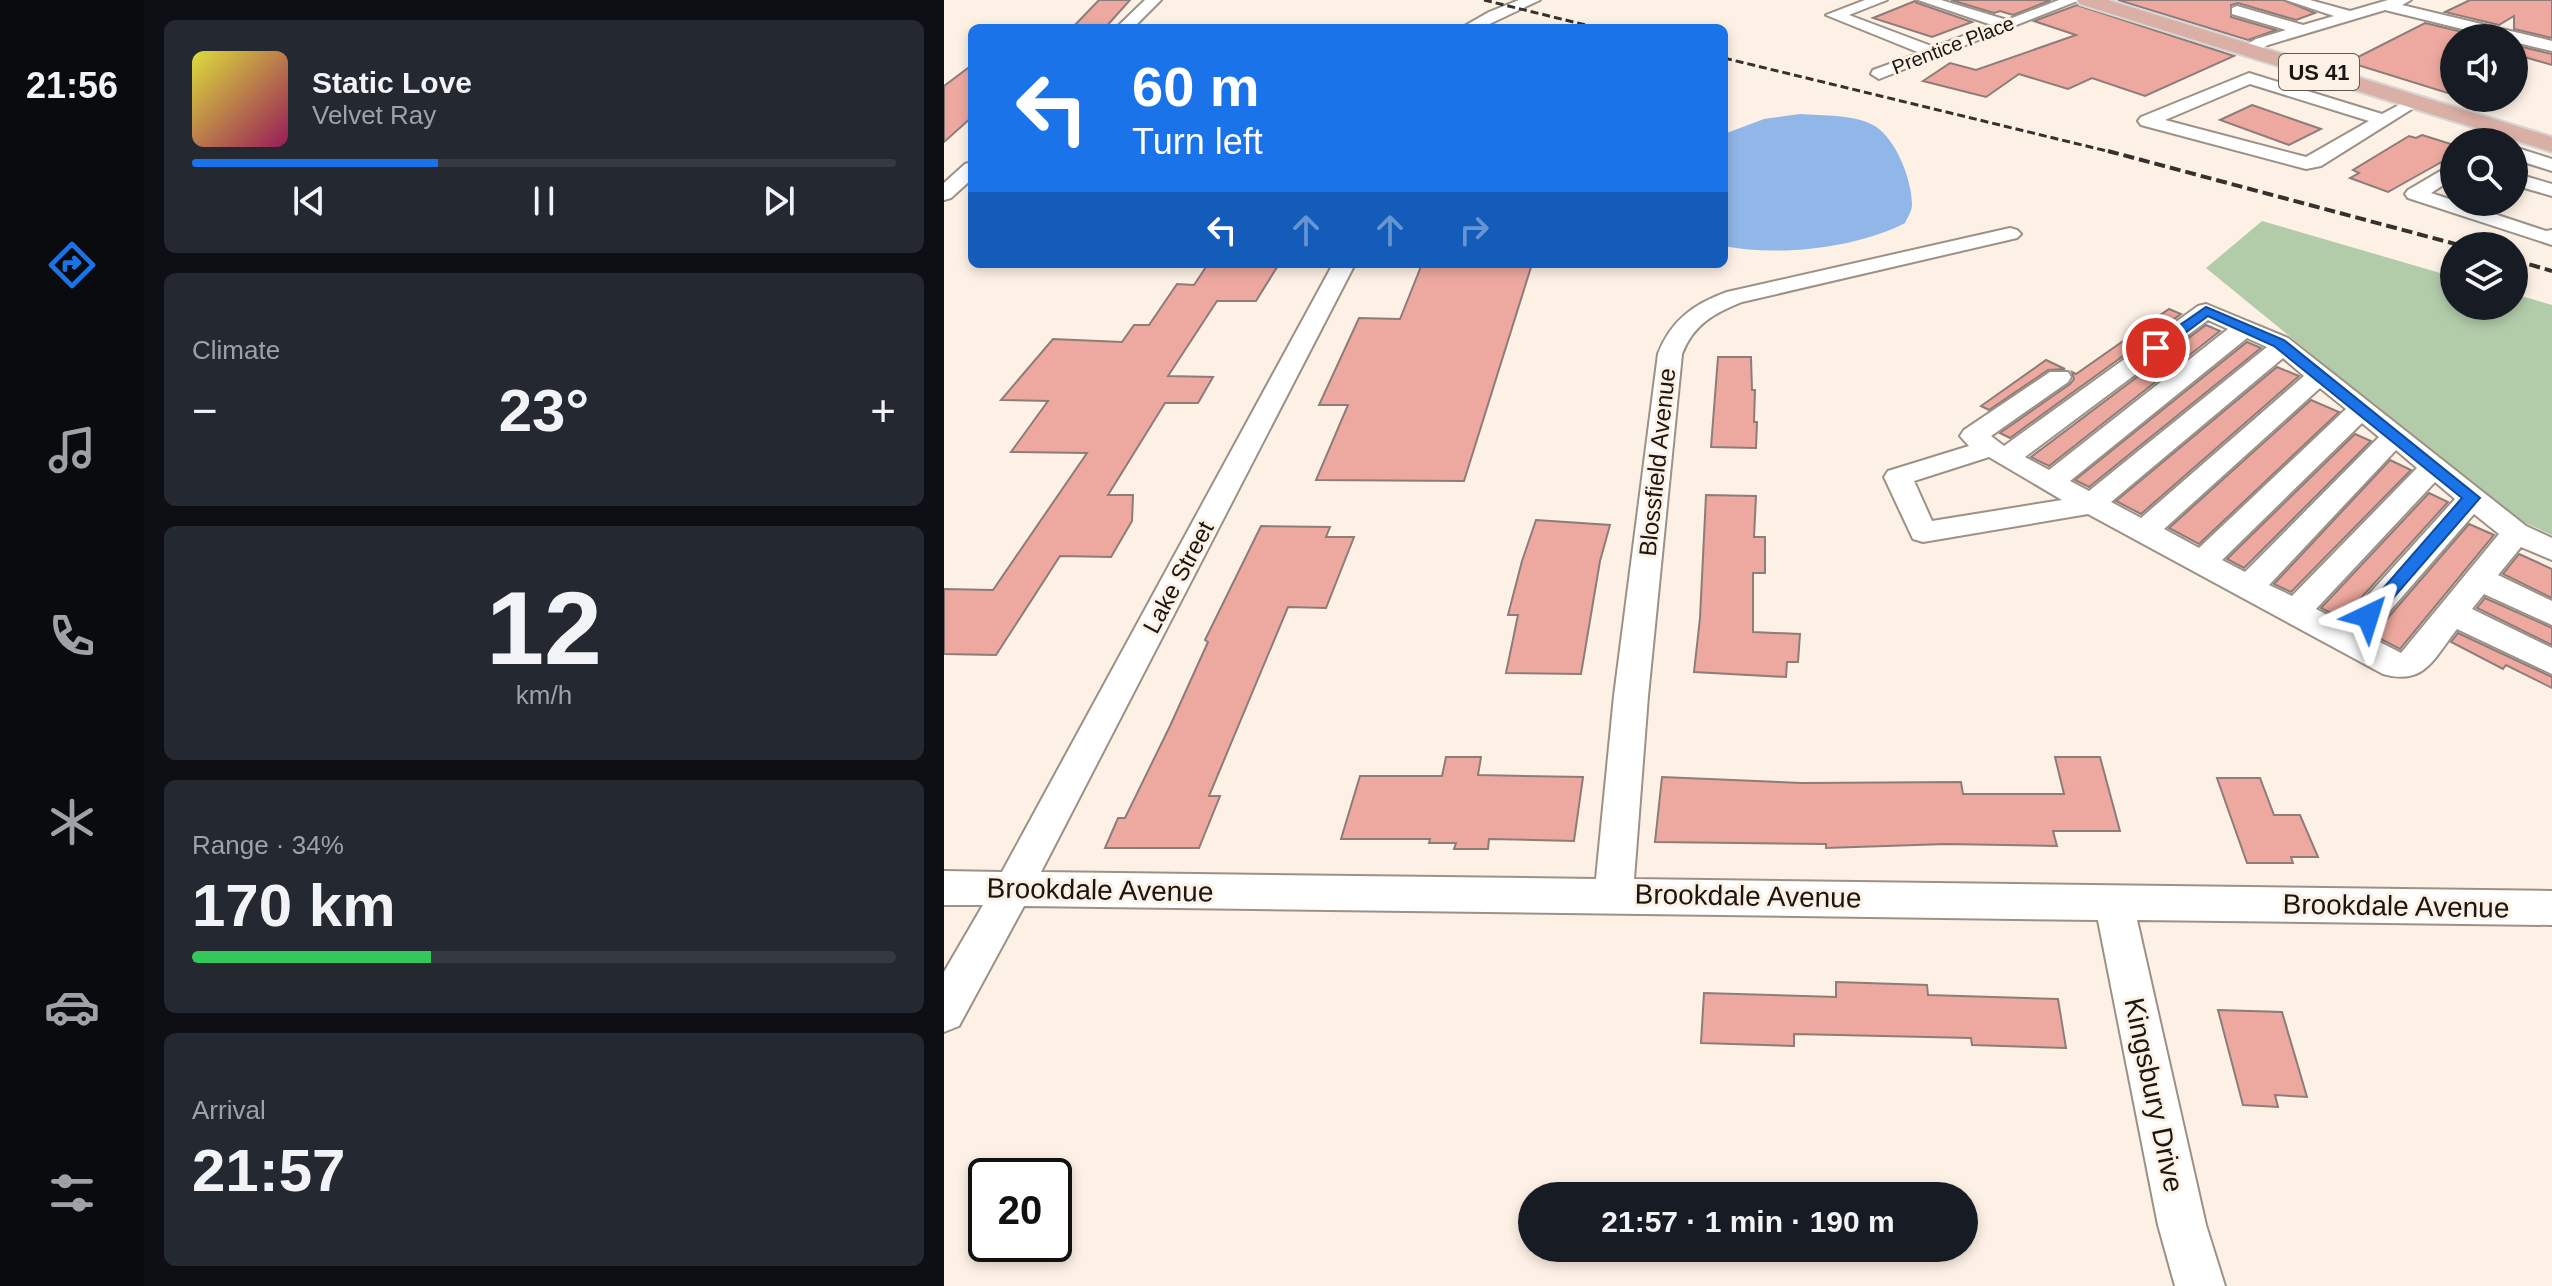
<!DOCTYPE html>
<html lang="en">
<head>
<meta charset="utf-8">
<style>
  :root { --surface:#171b24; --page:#242831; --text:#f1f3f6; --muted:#9ea1a6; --line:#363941; --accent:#1a73e8 }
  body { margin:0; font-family:Helvetica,sans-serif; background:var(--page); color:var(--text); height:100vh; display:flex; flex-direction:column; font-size:30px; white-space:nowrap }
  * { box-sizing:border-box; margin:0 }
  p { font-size:26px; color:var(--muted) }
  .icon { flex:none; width:44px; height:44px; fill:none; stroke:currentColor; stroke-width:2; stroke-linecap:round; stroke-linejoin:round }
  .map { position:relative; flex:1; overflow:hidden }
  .details { display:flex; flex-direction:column; gap:20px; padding:20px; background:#0d0f14; width:800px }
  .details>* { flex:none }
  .hud { position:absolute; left:24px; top:24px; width:760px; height:244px; border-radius:12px; box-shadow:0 4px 12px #0003; background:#1a73e8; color:#fff; overflow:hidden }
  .controls { position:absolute; left:1496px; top:24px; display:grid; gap:16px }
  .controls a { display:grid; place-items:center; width:88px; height:88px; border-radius:50%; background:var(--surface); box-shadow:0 4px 12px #0003; font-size:40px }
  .speed { position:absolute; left:24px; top:1158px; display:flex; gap:16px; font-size:40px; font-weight:700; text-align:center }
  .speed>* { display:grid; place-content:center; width:104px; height:104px; border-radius:50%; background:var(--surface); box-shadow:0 4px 12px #0003; line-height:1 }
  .speed .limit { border:4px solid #111; border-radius:12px; background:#fff; color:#111 }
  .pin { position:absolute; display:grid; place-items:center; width:68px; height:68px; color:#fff; margin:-34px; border:4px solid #fff; border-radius:50%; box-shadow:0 2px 8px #0007 }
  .me { position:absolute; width:88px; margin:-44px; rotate:41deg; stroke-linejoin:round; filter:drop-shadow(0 0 6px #0008) }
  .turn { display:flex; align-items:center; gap:28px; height:168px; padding:0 32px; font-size:36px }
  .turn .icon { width:104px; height:104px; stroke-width:2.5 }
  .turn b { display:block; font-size:56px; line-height:68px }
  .lanes { display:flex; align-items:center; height:76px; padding:0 32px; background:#0003; justify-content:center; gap:40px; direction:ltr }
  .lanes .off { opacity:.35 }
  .big { font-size:60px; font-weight:800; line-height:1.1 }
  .details .card { flex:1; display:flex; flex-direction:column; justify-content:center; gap:12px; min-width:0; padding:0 28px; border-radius:12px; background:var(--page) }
  .details .dial { align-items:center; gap:0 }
  .dial b { font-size:104px; line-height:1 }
  .song { display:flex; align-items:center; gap:24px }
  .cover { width:96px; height:96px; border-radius:12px; background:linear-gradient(135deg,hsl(60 70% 55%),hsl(330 70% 35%)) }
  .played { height:8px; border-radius:4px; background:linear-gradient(90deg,var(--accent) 35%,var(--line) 35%) }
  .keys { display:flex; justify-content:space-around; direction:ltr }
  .heat { display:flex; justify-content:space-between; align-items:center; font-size:44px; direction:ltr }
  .charge { height:12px; border-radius:6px; background:linear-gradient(90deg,#34c759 34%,var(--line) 0) }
  .trip { position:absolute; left:574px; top:1182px; width:460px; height:80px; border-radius:40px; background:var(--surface); box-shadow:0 4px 12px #0003; font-weight:800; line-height:80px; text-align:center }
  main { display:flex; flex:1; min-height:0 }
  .tab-bar { display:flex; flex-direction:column; width:144px; justify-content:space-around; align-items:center; background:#090b0e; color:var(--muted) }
  .tab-bar .icon { width:56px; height:56px }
  .tab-bar .current { color:var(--accent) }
  .tab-bar b { font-size:36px; color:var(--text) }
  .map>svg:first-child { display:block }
</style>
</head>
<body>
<main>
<nav class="tab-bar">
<b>21:56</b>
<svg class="icon current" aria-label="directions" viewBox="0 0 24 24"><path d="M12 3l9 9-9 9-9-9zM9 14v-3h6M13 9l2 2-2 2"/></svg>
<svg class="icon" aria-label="music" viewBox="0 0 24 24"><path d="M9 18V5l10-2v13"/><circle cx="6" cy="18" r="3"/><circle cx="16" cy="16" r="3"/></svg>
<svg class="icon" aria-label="phone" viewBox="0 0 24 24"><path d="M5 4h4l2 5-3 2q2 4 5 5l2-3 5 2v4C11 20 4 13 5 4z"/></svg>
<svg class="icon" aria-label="climate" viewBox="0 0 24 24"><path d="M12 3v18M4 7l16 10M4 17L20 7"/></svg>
<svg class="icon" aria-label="car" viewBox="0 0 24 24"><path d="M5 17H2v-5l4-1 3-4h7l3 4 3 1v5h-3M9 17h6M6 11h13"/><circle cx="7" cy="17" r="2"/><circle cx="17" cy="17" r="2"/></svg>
<svg class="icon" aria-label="filters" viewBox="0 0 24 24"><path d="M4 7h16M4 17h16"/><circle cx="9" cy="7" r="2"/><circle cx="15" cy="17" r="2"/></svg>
</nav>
<section class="details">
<div class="card">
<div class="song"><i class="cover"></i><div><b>Static Love</b><p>Velvet Ray</p></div></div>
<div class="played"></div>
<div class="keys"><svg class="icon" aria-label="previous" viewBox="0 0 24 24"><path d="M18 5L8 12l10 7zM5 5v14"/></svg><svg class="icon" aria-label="pause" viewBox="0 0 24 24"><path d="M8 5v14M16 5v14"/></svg><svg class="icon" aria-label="next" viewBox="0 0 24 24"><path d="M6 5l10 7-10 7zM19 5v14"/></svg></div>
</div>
<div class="card"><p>Climate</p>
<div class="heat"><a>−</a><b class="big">23°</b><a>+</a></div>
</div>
<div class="card dial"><b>12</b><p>km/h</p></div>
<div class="card"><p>Range · 34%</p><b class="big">170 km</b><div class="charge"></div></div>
<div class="card"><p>Arrival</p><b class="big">21:57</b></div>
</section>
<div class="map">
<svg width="1608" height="1286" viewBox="0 0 1608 1286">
  <rect width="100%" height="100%" fill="#fdf1e5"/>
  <polygon fill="#b2cca9" points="1318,221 1510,277 1510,306 1570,306 1570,294 1608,305 1608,535 1565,516 1262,268"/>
  <path fill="#91b6e8" d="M856,114C879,116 910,114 931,126C953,140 968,181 968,205C968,211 963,218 961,223C913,248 834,257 780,246V134L820,119Z"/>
  <g fill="#eda99f" stroke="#8d7c79" stroke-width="2">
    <polygon points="155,0 186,0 161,28 128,28"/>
    <polygon points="1007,0 1107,0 1069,15 1056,11 1050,13"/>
    <polygon points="1174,0 1339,0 1371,13 1352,20 1294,3 1287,5 1287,17 1332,30 1304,40"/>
    <polygon points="1526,0 1608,0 1608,38 1570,29 1570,16 1555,25 1501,12"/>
    <polygon points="971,1 973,3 1028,22 988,37 929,18"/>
    <polygon points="1133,5 1290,56 1201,96 1148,78 1124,89 1075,74 1042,97 979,81 1006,63 1032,70 1132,35 1090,21"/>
    <polygon points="1481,23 1535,36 1510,38 1510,95 1404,62"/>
    <polygon points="1570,45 1608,54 1608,65 1570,54"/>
    <polygon points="28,65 28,117 0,142 0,86"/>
    <polygon points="1308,105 1377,129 1345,145 1276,120"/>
    <polygon points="1478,135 1510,145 1510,155 1444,192 1406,178 1415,173 1409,170 1465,136 1472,138"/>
    <polygon points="264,264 335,264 312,301 273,301 224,376 269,377 254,403 221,403 164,495 189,495 188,521 167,557 116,556 52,655 0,654 0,589 49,590 143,453 67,452 104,401 57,400 109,339 178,342 190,325 205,325 233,284 250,285"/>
    <polygon points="478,264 588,264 520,481 372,480 404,405 375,405 415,318 456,319"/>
    <polygon points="1225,309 1237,314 1066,438 1056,433 1126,384 1130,379 1128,372 1132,374"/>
    <polygon points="1262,325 1276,331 1105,466 1087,457"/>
    <polygon points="1303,342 1317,348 1145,487 1131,480"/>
    <polygon points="774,357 807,357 808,390 811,390 810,422 813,422 812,448 767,447"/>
    <polygon points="1102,360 1121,369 1104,370 1045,410 1037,406"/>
    <polygon points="1333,367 1355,376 1197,514 1172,501"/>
    <polygon points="1367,400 1395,412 1255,544 1225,528"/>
    <polygon points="1411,434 1427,441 1300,568 1283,559"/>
    <polygon points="1446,460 1467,470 1347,592 1330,584"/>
    <polygon points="1485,493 1504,502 1398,619 1377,608"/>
    <polygon points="762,495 812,496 810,537 821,537 821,573 809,573 809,632 856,634 854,662 843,662 842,677 750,672 756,618"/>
    <polygon points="592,520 666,525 656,561 637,674 562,673 574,615 564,615 578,561"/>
    <polygon points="1525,524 1550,535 1456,649 1429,635"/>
    <polygon points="317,526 386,527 382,537 410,537 382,608 344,607 265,796 276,796 255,848 161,848 174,818 181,818 226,726 264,642 261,640"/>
    <polygon points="1575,554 1608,569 1608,598 1559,574"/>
    <polygon points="1541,598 1608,628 1608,645 1533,608"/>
    <polygon points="1514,633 1608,677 1608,688 1562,665 1559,669 1507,642"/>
    <polygon points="502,757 537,757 534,775 639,777 630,841 545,839 544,849 510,849 512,843 485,843 486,839 397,839 416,776 498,776"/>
    <polygon points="1111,757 1156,757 1176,831 1109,831 1113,846 1002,844 882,848 882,844 711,842 718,777 858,783 1017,782 1019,794 1120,794"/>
    <polygon points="1273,778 1316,778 1330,815 1356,815 1374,857 1347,857 1349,863 1303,863"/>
    <polygon points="892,982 983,985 984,995 1114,999 1122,1048 1028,1045 1027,1038 850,1034 850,1046 757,1043 760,993 892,997"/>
    <polygon points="1274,1010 1338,1012 1363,1097 1331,1095 1334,1107 1299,1105"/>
  </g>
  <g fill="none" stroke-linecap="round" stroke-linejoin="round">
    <defs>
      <g id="minor">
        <polygon points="201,0 217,0 189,28 172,28"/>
        <polygon points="575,0 596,0 537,28 517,28 545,12"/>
        <polygon points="921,0 943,0 905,15 990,47 1048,25 974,0 997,0 1063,20 1115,0 1136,0 935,79 927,74 929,70 976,53 882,15"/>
        <polygon points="1342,0 1366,0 1406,11 1444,0 1467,0 1458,5 1608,41 1608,51 1570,42 1570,38 1555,38 1441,10 1324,45 1310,53 1298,53 1298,47 1312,39 1342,30 1288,14 1288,8 1293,6 1359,25 1390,16"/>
        <path d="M1305,73L1438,114L1470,97L1479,102L1377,166L1362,169L1197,125L1194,121L1197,117ZM1306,84L1425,121L1362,157L1221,120Z"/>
        <polygon points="1570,147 1608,159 1608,171 1570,159"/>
        <polygon points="28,162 28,179 7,198 0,200 0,183 21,164"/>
        <polygon points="1510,163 1510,178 1487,193 1602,231 1608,230 1608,245 1464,198 1461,194 1464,190"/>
        <polygon points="1570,173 1608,184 1608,196 1570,185"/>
        <path d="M1066,228L1073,230L1077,234L1073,238L798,302C770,313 749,325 738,354L704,696L690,879L1608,891V925L1193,920L1262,1225L1281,1286H1231L1214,1225L1154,920L80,906L15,1026L0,1032V972L39,905H0V871L58,872L389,264H411L97,872L652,879L670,696L714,354C727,320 750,304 783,292Z"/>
        <path d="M1262,304L1344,338L1582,526L1608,538V560L1577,547L1554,575L1608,601V625L1540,594L1528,609L1608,648V674L1513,629C1490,658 1481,686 1439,674L1144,514L979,542L969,539L940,477L944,471L1025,446L1016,436L1020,430L1106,372H1124L1127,377L1124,382L1047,436L1060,446L1254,306ZM1264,320L1284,329L1105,470L1081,457ZM1303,338L1323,347L1145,491L1126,481ZM1339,358L1360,376L1197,518L1167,502ZM1376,388L1402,409L1255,548L1220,529ZM1418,423L1435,437L1301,572L1278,560ZM1452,450L1473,468L1348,596L1325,585ZM1045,457L1118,500L988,521L970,481ZM1491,482L1511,499L1399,623L1372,609ZM1530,514L1555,534L1457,653L1424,636Z"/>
      </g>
      <polygon id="major" points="1133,0 1164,0 1608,137 1608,152 1136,4"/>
    </defs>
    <use href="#minor" stroke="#9c9186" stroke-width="4"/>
    <use href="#major" stroke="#d6d5d4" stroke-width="4"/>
    <use href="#minor" fill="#fff" fill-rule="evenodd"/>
    <use href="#major" fill="#daafa6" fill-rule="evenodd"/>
    <g stroke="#36312c" stroke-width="3" stroke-dasharray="8 4" stroke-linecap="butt">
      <polyline points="540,0 654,28"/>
      <polyline points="780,58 1171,153"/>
    </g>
    <g stroke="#36312c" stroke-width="4" stroke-dasharray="11 5" stroke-linecap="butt">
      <polyline points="1164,151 1519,246"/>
      <polyline points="1570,260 1608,271"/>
    </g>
  </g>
  <polygon fill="#1a73e8" stroke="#114b97" stroke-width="2" points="1262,307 1340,340 1536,498 1430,620 1418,620 1415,616 1518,498 1330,346 1264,316 1217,351 1207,351 1207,345"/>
  <g text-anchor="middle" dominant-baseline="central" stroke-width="6" stroke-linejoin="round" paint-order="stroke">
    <g font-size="20" fill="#1a1612" stroke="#fdf1e5">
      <text transform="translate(1009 45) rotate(-21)">Prentice Place</text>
    </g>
    <rect fill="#fdf1e5" stroke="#5e5851" stroke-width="2" x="1335" y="54" width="80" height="36" rx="6"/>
    <g font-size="22" font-weight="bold" fill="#1a1612">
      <text x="1375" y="72">US 41</text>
    </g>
    <g font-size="24" fill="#1a1612" stroke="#fdf1e5">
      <text transform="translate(713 462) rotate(-84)">Blossfield Avenue</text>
      <text transform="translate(234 577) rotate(-62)">Lake Street</text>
    </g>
    <g font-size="28" fill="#1a1612" stroke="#fdf1e5">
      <text transform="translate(156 890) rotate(1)">Brookdale Avenue</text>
      <text transform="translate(804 896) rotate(1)">Brookdale Avenue</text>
      <text transform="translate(1452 906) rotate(1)">Brookdale Avenue</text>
      <text transform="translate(1210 1095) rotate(78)">Kingsbury Drive</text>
    </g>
  </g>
</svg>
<div class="controls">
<a><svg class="icon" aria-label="sound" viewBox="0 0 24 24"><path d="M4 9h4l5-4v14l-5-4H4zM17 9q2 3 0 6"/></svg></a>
<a><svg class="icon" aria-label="search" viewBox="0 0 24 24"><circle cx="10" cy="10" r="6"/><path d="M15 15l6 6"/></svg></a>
<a><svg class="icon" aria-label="layers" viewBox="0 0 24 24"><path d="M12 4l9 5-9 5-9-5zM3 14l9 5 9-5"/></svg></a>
</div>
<div class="speed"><div class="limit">20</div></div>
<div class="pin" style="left:1212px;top:348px;background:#d93025"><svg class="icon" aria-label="arrive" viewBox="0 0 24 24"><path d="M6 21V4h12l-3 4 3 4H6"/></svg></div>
<svg class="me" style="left:1424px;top:616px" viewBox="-20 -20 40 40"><path d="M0-17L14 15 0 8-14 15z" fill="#1a73e8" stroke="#fff" stroke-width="4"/></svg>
<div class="trip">21:57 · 1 min · 190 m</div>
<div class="hud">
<div class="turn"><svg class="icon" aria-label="left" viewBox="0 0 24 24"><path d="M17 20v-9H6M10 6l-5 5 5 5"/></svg><div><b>60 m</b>Turn left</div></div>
<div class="lanes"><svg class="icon" aria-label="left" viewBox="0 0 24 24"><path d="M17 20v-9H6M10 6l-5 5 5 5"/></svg><svg class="icon off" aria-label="ahead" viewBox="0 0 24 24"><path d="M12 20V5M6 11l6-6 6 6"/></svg><svg class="icon off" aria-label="ahead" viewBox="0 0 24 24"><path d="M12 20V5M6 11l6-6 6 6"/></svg><svg class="icon off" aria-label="right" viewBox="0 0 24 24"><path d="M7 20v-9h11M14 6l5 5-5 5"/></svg></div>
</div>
</div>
</main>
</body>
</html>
